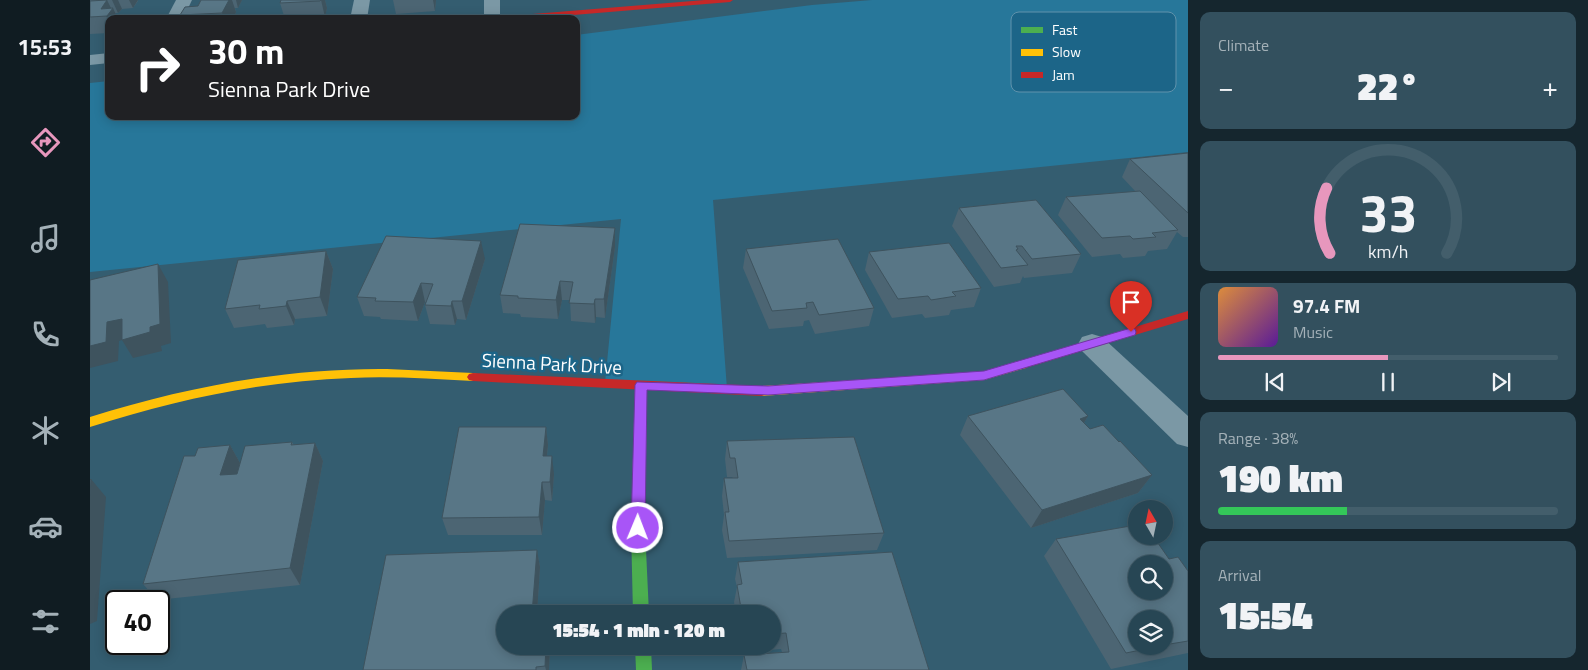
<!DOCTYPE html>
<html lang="en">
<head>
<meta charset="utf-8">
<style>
  :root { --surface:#274654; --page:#33505e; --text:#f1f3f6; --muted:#a4b1b8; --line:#435e6b; --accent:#e797bd }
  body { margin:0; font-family:"Titillium Web",sans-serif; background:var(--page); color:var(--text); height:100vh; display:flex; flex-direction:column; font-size:19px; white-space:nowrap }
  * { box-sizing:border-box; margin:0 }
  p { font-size:16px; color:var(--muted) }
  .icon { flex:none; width:28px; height:28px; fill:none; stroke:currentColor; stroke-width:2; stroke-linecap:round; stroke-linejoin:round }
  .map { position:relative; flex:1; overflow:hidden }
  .panel { display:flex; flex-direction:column; gap:12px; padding:12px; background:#15262e; width:400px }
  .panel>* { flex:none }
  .banner { position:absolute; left:15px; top:15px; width:475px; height:105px; border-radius:10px; box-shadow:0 2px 12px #0003,0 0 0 1px var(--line); background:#202124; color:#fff; overflow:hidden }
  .needle { width:32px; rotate:351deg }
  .fabs { position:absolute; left:1038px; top:500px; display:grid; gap:10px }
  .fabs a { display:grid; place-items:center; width:45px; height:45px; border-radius:50%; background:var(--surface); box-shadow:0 2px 12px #0003,0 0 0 1px var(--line); font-size:25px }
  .speed { position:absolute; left:15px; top:590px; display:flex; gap:10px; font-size:25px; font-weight:700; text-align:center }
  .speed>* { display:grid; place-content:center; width:65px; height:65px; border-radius:50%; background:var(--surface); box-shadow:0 2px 12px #0003,0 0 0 1px var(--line); line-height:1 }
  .speed .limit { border:2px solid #111; border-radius:8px; background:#fff; color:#111 }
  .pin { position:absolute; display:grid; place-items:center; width:42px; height:42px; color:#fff; margin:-51px -21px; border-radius:50% 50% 50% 0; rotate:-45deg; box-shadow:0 0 5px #0007 }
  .pin .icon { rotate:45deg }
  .me { position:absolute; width:55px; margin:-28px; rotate:1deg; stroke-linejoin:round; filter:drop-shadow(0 0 4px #0008) }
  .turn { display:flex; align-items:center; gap:18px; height:105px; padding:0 20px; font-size:22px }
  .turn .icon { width:65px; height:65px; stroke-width:2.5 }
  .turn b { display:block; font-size:35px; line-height:42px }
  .big { font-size:38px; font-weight:800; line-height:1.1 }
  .panel .card { flex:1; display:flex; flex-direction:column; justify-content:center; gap:8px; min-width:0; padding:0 18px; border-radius:10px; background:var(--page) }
  .panel .dial { align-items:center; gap:0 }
  .dial svg { height:130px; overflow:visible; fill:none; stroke:var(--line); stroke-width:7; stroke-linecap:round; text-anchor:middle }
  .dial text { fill:var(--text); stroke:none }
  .song { display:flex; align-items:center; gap:15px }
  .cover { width:60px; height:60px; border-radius:8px; background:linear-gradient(135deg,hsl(30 70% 55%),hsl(270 70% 35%)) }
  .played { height:5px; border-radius:2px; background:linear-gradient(90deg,var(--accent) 50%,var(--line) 50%) }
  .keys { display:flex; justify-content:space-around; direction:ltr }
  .heat { display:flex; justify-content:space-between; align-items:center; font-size:28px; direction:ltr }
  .charge { height:8px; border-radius:4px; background:linear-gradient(90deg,#34c759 38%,var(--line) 0) }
  .trip { position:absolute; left:406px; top:605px; width:285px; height:50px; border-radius:25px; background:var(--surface); box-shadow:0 2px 12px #0003,0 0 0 1px var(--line); font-weight:800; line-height:50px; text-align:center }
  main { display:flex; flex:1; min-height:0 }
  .menu { display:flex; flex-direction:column; width:90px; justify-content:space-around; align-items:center; background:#101c22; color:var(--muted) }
  .menu .icon { width:35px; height:35px }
  .menu .current { color:var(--accent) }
  .menu b { font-size:22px; color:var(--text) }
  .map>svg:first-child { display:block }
</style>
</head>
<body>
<main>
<nav class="menu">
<b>15:53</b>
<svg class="icon current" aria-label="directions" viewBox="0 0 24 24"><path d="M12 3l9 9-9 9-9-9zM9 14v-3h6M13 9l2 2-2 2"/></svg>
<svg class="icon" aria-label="music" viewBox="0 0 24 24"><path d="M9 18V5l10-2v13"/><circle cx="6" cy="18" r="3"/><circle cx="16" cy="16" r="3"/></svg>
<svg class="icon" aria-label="phone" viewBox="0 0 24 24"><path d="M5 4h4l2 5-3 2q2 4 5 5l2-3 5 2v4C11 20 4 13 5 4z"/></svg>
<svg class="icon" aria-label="climate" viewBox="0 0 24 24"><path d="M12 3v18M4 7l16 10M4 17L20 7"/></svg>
<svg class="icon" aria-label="car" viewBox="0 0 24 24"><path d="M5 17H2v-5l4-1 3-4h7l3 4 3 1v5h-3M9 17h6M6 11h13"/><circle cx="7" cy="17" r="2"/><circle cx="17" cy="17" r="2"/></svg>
<svg class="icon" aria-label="filters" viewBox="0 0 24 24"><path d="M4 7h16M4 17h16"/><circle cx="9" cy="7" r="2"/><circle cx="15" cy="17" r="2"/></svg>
</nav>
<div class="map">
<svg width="1098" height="670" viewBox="0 0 1098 670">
  <rect width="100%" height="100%" fill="#345d70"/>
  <polygon fill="#27779a" points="782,0 1098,0 1098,152 623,200 637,389 515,383 531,219 0,272 0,83 19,81 19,116 486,116 486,35 722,5"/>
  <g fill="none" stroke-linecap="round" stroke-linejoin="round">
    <g fill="#7b98a5" fill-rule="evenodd">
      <polygon points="86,0 102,0 93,19 76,19"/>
      <polygon points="264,0 280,0 277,19 260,19"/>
      <rect x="394" y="0" width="16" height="19"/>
      <polygon points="19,53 19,63 0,65 0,55"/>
      <polygon points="1002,334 1012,337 1098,416 1098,447 1087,444 992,351 988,344 992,337"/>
    </g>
    <g fill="#4caf50" fill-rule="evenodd">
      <polygon points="551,381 555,382 557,385 555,528 559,614 543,614 541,528 545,385 547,382"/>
      <polygon points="545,646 561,646 562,670 546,670"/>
    </g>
    <g fill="#ffc107" fill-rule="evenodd">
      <polygon points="932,361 936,362 938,365 936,368 894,380 672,396 668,394 666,391 668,388 672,386 894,372"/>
      <path d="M297,369L383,373L387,374L389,377L387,380L383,381C342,379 302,376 261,378C172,381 85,400 0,427V417C96,387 196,368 297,369Z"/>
    </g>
    <g fill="#c62828" fill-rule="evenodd">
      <polygon points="615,0 643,0 640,2 435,19 404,19 407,17"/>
      <polygon points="1098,311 1098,319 932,369 928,368 926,365 928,362"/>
      <polygon points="383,373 672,386 676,388 678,391 676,394 672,396 383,381 379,380 377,377 379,374"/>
    </g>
  </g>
  <g fill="#4c6573" fill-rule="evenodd">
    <polygon points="0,0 48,0 48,1 43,8 32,9 28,13 26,13 19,19 19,33 0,34"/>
    <polygon points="110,0 152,0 148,8 145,8 146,12 143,19 92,19 90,15 108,6 110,2"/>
    <polygon points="191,0 235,0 237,8 235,17 195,19 190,3"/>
    <polygon points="303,0 346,0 345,11 306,14"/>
    <polygon points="1098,153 1098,237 1093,237 1087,232 1077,249 1058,251 1055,256 1033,258 1030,254 1002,257 968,215 976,197 1046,192 1032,177 1040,159"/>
    <polygon points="869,208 991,254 982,273 934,278 933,276 930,283 904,287 862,226"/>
    <polygon points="525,247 515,318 506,317 505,323 481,321 480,300 472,300 468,319 431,317 430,314 413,313 410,295"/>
    <polygon points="656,249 784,308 779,326 725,334 719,320 714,321 713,326 679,329 653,268"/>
    <polygon points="236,251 243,269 237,316 205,319 204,325 177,328 175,324 144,328 135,309"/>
    <polygon points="779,252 891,288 884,307 861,310 859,315 835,318 832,314 802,318 775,270"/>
    <polygon points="395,259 376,320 367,319 365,325 340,324 335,305 337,302 335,302 328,321 291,319 290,317 274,316 267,297"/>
    <polygon points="878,416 998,416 994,423 1000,429 1029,442 1062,475 1048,493 941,528 870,435"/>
    <polygon points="456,427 458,445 457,456 464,474 462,501 455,500 452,535 358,535 352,518"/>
    <polygon points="637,441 794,533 787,550 637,558 632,530 634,515 632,496 634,478 643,478 642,477 637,477 635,459"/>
    <polygon points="202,442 204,445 225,443 233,461 210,585 67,600 53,584 105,456 140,445 150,463"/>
    <path d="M966,539L1079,559L1098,571V653L1021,669L954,556ZM1074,619V646H1046Z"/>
    <polygon points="447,550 450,567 447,614 415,614 460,646 459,670 273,670"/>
    <polygon points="648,562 839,670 651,670 654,655 692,652 691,649 652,652 651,646 682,646 682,614 646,614 644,602 647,587 645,579"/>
  </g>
  <g fill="#3e535e">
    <polygon points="17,0 22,10 23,8 28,19 19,19 19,20 11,9"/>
    <polygon points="22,0 28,0 32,9 28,13"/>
    <polygon points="39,0 48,0 43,8"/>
    <polygon points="139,0 142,0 146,12 143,19 134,19 132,13"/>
    <polygon points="146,0 152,0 148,8"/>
    <polygon points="231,0 235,0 237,8 235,17"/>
    <polygon points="343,0 346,0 345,11"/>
    <polygon points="525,228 525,247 515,318 514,299"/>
    <polygon points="391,241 395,259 376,320 372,301"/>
    <polygon points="236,251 243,269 237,316 230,297"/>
    <polygon points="68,264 78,282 81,343 71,346 72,351 43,358 32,340 29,341 28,361 0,368 0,346 17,322 32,319 60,327"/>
    <polygon points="470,281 472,300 468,319 466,300"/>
    <polygon points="331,283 335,302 328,321 323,302"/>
    <polygon points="505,299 506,317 505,323 504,304"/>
    <polygon points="197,301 205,319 204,325 196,306"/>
    <polygon points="362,301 367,319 365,325 361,306"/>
    <polygon points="998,416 987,435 990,419"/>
    <polygon points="456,427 458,445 455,474 453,456"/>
    <polygon points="225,443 233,461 210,585 200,568"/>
    <polygon points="140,445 150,463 141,494 130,475"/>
    <polygon points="462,456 464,474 462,501 460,482"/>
    <polygon points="1062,475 1048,493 941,528 952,510"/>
    <polygon points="1,479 16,497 7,621 0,624 0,496"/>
    <polygon points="452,482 455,500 452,535 449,517"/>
    <polygon points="447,550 450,567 447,614 442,614"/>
    <polygon points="456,646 460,646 459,670 456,670 455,666"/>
  </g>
  <g fill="#587686" stroke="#3e535e" fill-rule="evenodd">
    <polygon points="17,0 11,9 23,8 17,16 0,17 0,1"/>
    <polygon points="111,0 139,0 132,13 90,15 95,7 108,6"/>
    <polygon points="191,0 231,0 230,1 190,3"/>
    <polygon points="1098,153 1098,213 1040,159"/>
    <polygon points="1050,191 1088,230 1062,233 1066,237 1043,239 1040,236 1012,238 976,197"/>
    <polygon points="946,200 991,254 942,259 932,246 926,246 928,249 926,250 938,265 911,268 869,208"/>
    <polygon points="430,224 525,228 514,299 505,299 504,304 479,303 483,282 470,281 466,300 428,298 428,296 410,295"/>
    <polygon points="296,236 391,241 372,301 362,301 361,306 335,305 343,284 331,283 323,302 285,301 286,298 267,297"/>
    <polygon points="748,239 784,308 729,315 723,302 716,303 717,308 682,311 656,249"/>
    <polygon points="859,243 891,288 862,292 866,296 841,300 838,296 808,299 779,252"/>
    <polygon points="236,251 230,297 197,301 196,306 169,309 170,305 135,309 148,260"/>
    <polygon points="68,264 70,324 60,327 60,332 32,340 32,319 17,322 16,342 0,346 0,280"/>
    <polygon points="973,389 998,416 990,419 1000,429 1013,425 1029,442 1030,441 1062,475 952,510 878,416"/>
    <polygon points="369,427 456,427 453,456 462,456 460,482 452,482 449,517 352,518"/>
    <polygon points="764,437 794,533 639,541 635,512 639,512 634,478 648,478 645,458 640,458 637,441"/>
    <polygon points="202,442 201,445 225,443 200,568 53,584 94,456 105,456 108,448 140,445 130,475 147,474 155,446"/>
    <polygon points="1,479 0,496 0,480"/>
    <path d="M1046,525V536H1063L1079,559L1088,557L1098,571V641L1074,645V619H1046V646H1070L1036,653L966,539ZM1046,564H1074V591H1046Z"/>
    <polygon points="447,550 442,614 415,614 415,646 456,646 455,666 446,667 446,670 273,670 296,555"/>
    <polygon points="802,552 839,670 657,670 654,655 699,652 696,633 682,634 682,614 652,614 647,585 652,584 648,562"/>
  </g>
  <polygon fill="#a855f7" stroke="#6d37a1" points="1041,328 1045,329 1046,332 1045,335 894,380 678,395 557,390 555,528 553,532 548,534 543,532 541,528 545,385 547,382 678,386 894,371"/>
  <g text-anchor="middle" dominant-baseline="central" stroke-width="5" stroke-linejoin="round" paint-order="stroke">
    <g font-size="19" fill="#fff" stroke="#1c6588">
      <text transform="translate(462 363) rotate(3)">Sienna Park Drive</text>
    </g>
  </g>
  <rect x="921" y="12" width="165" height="80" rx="8" fill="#1c6588" stroke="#6093ac" stroke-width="1"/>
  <rect x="931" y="27" width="22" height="6" fill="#4caf50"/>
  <rect x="931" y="49" width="22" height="7" fill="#ffc107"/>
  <rect x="931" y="72" width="22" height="6" fill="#c62828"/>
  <g font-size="14" fill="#fff">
    <text x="962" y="35">Fast</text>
    <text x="962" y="57">Slow</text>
    <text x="962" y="80">Jam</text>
  </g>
</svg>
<div class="fabs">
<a><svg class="needle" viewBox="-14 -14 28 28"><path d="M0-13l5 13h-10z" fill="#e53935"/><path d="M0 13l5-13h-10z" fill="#a4b1b8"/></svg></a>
<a><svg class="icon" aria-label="search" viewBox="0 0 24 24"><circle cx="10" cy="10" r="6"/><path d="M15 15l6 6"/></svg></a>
<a><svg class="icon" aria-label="layers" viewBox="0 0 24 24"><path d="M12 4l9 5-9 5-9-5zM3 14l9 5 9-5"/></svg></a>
</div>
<div class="speed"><div class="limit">40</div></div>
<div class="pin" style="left:1041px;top:332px;background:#d93025"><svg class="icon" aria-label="arrive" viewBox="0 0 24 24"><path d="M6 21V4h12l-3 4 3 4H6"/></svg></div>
<svg class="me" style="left:548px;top:528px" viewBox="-20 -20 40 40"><circle r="17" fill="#a855f7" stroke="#fff" stroke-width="3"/><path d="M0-11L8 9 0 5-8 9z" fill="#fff"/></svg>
<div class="trip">15:54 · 1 min · 120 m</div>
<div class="banner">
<div class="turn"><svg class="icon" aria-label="right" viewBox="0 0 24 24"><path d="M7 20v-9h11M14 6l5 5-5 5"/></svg><div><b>30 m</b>Sienna Park Drive</div></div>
</div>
</div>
<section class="panel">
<div class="card"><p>Climate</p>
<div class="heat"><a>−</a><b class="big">22°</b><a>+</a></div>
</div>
<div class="card dial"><svg viewBox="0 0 100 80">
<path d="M14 69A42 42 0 1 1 86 69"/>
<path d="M14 69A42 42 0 0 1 12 29" stroke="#e797bd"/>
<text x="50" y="56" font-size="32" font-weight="700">33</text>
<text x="50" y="72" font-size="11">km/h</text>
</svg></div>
<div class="card">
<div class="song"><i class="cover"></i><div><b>97.4 FM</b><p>Music</p></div></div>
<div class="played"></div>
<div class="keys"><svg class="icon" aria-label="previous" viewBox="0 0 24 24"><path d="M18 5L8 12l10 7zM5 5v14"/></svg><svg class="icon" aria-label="pause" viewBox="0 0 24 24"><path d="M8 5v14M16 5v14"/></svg><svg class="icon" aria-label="next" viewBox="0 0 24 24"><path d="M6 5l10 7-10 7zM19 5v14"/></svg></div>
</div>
<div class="card"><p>Range · 38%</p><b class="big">190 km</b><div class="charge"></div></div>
<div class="card"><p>Arrival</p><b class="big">15:54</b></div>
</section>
</main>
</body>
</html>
